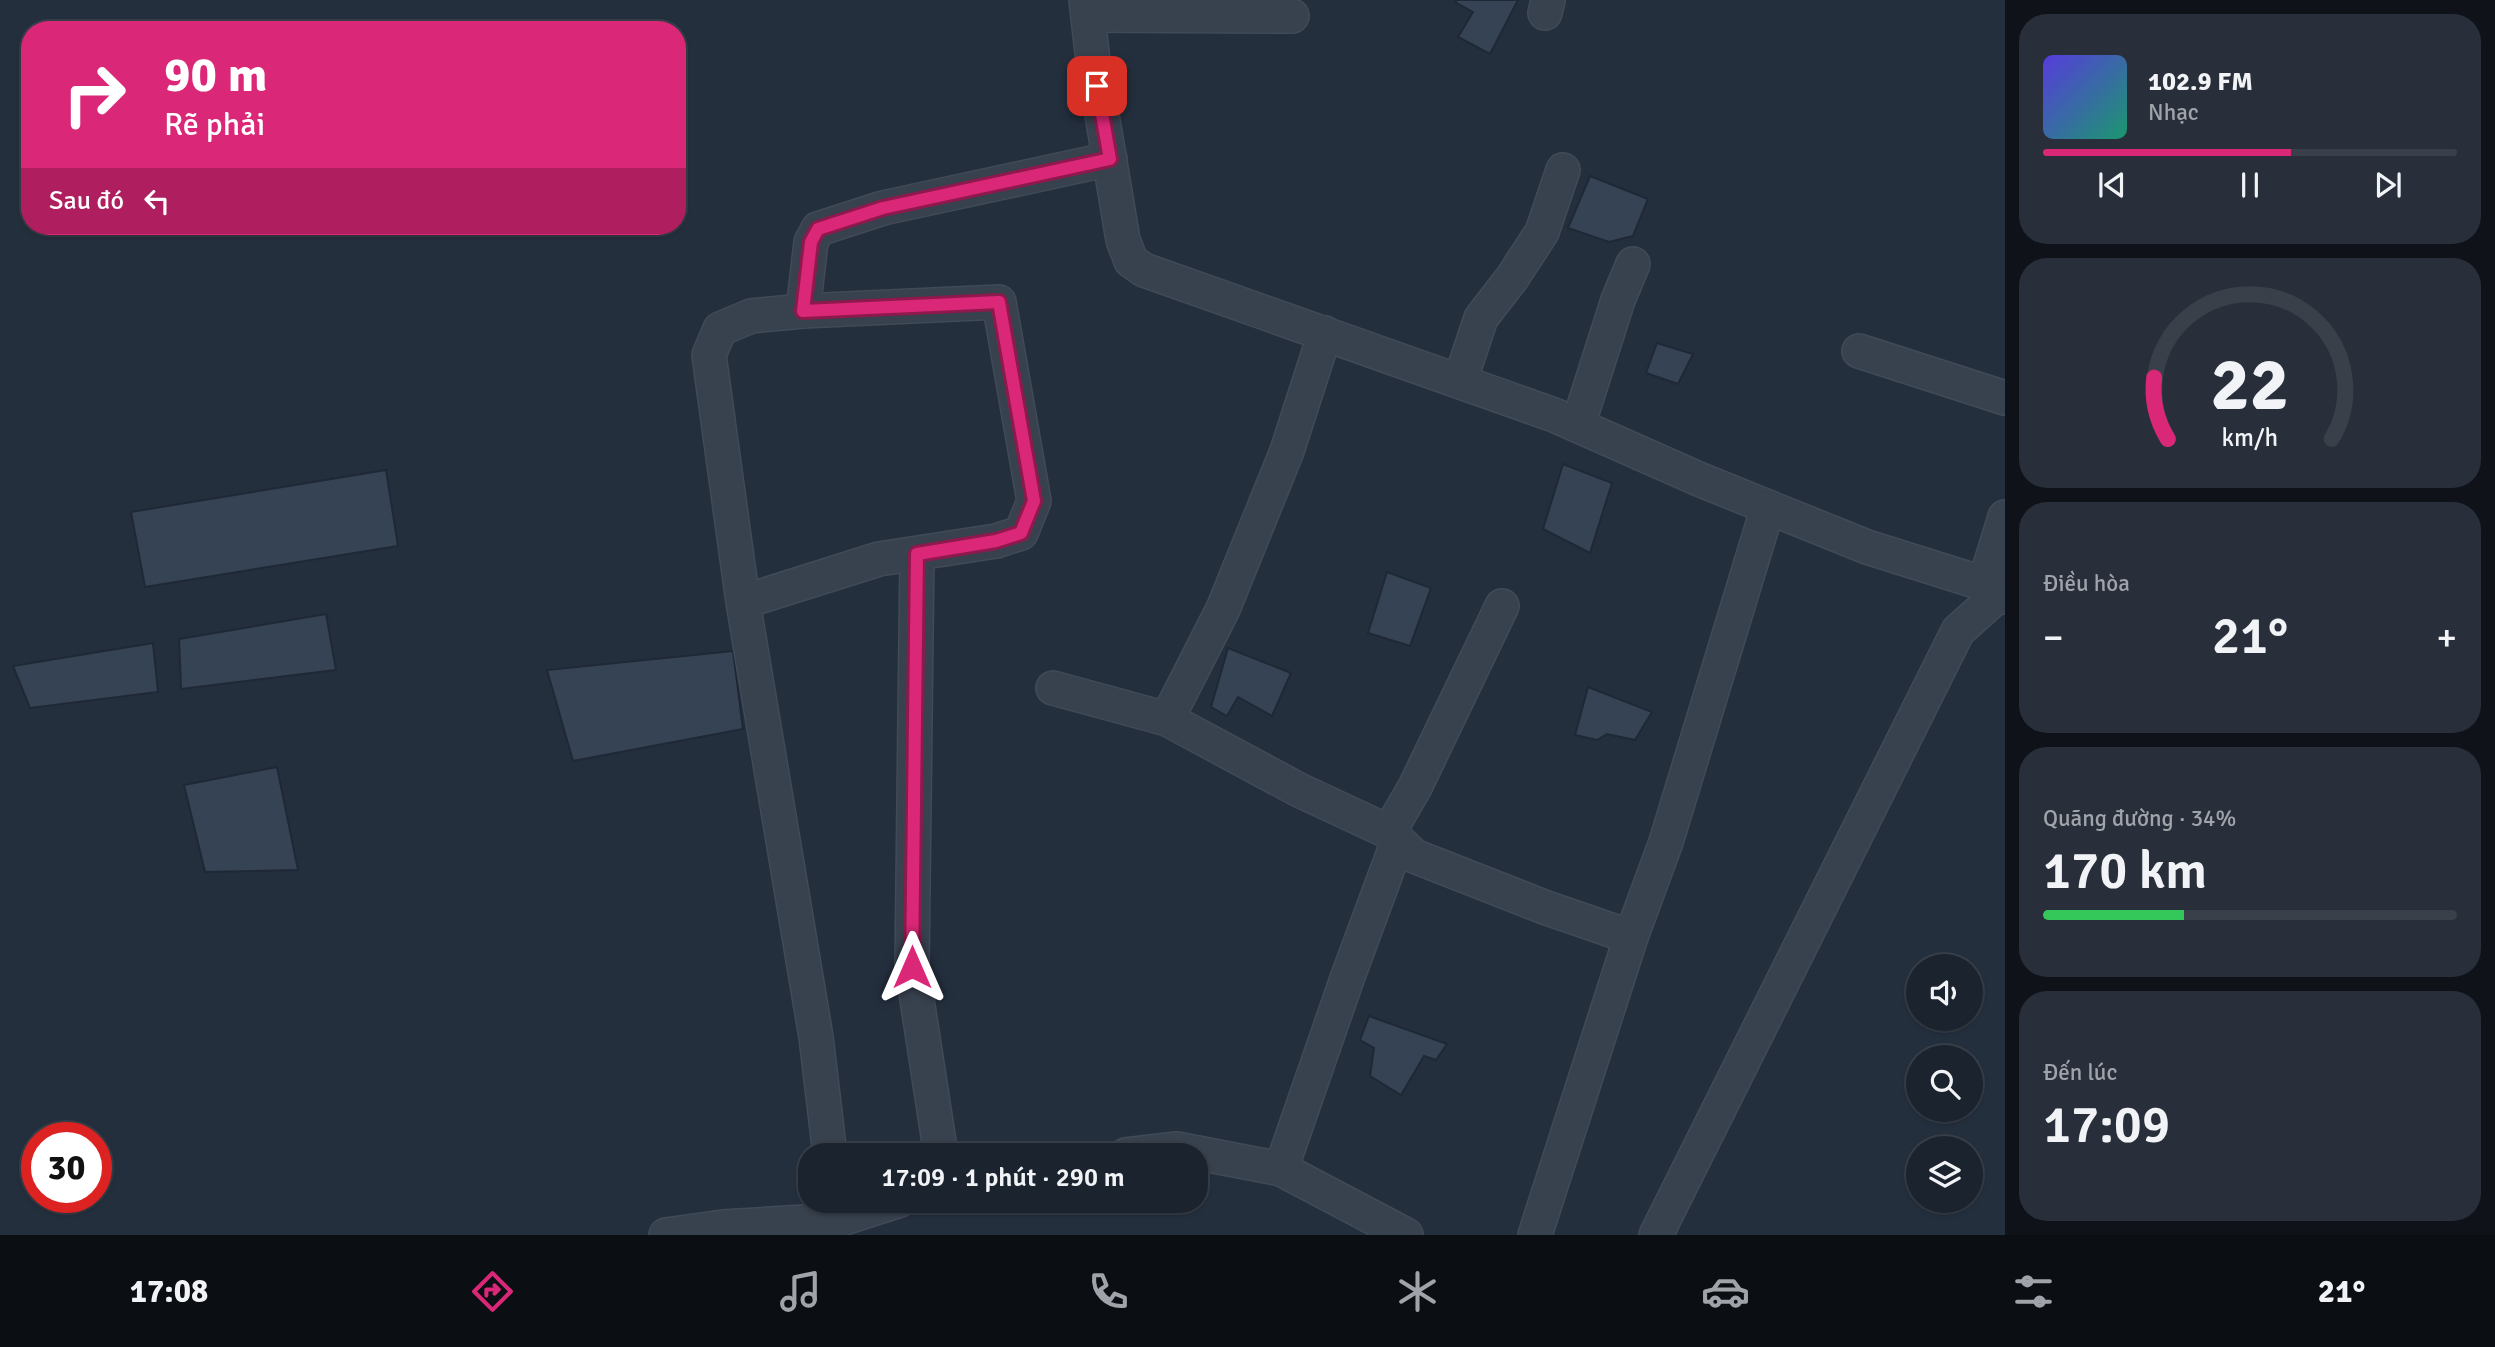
<!DOCTYPE html>
<html lang="vi">
<head>
<meta charset="utf-8">
<style>
  :root { --surface:#1b232e; --page:#282f3a; --text:#f1f3f6; --muted:#a0a4aa; --line:#39404a; --accent:#db2777 }
  body { margin:0; font-family:Signika,sans-serif; background:var(--page); color:var(--text); height:100vh; display:flex; flex-direction:column; font-size:26px; white-space:nowrap }
  * { box-sizing:border-box; margin:0 }
  p { font-size:23px; color:var(--muted) }
  .icon { flex:none; width:38px; height:38px; fill:none; stroke:currentColor; stroke-width:2; stroke-linecap:round; stroke-linejoin:round }
  .map { position:relative; flex:1; overflow:hidden }
  .drawer { display:flex; flex-direction:column; gap:14px; padding:14px; background:#0f1319; width:490px }
  .drawer>* { flex:none }
  .banner { position:absolute; left:21px; top:21px; width:665px; height:214px; border-radius:28px; box-shadow:0 2px 5px #0004,0 0 0 2px var(--line); background:#db2777; color:#fff; overflow:hidden }
  .fabs { position:absolute; left:1906px; top:954px; display:grid; gap:14px }
  .fabs a { display:grid; place-items:center; width:77px; height:77px; border-radius:50%; background:var(--surface); box-shadow:0 2px 5px #0004,0 0 0 2px var(--line); font-size:35px }
  .speed { position:absolute; left:21px; top:1122px; display:flex; gap:14px; font-size:35px; font-weight:700; text-align:center }
  .speed>* { display:grid; place-content:center; width:91px; height:91px; border-radius:50%; background:var(--surface); box-shadow:0 2px 5px #0004,0 0 0 2px var(--line); line-height:1 }
  .speed .limit { border:10px solid #d22; background:#fff; color:#111 }
  .pin { position:absolute; display:grid; place-items:center; width:60px; height:60px; color:#fff; margin:-30px; border-radius:14px; box-shadow:0 4px 10px #0006 }
  .me { position:absolute; width:77px; margin:-38px; rotate:0deg; stroke-linejoin:round; filter:drop-shadow(0 0 5px #0008) }
  .turn { display:flex; align-items:center; gap:24px; height:147px; padding:0 28px; font-size:32px }
  .turn .icon { width:91px; height:91px; stroke-width:2.5 }
  .turn b { display:block; font-size:49px; line-height:60px }
  .then { display:flex; align-items:center; height:66px; padding:0 28px; background:#0003; gap:14px; font-size:26px }
  .big { font-size:52px; font-weight:600; line-height:1.1 }
  .drawer .widget { flex:1; display:flex; flex-direction:column; justify-content:center; gap:10px; min-width:0; padding:0 24px; border-radius:28px; background:var(--page) }
  .drawer .dial { align-items:center; gap:0 }
  .dial svg { height:182px; overflow:visible; fill:none; stroke:var(--line); stroke-width:7; stroke-linecap:round; text-anchor:middle }
  .dial text { fill:var(--text); stroke:none }
  .song { display:flex; align-items:center; gap:21px }
  .cover { width:84px; height:84px; border-radius:10px; background:linear-gradient(135deg,hsl(250 70% 55%),hsl(160 70% 35%)) }
  .played { height:7px; border-radius:4px; background:linear-gradient(90deg,var(--accent) 60%,var(--line) 60%) }
  .keys { display:flex; justify-content:space-around; direction:ltr }
  .heat { display:flex; justify-content:space-between; align-items:center; font-size:38px; direction:ltr }
  .charge { height:10px; border-radius:5px; background:linear-gradient(90deg,#34c759 34%,var(--line) 0) }
  .trip { position:absolute; left:798px; top:1143px; width:410px; height:70px; border-radius:28px; background:var(--surface); box-shadow:0 2px 5px #0004,0 0 0 2px var(--line); font-weight:600; line-height:70px; text-align:center }
  .tabs { display:flex; height:112px; justify-content:space-around; align-items:center; background:#0b0e12; color:var(--muted) }
  .tabs .icon { width:49px; height:49px }
  .tabs .active { color:var(--accent) }
  .tabs b { font-size:32px; color:var(--text) }
  main { display:flex; flex:1; min-height:0 }
  .map>svg:first-child { display:block }
</style>
</head>
<body>
<main>
<div class="map">
<svg width="2005" height="1235" viewBox="0 0 2005 1235">
  <rect width="100%" height="100%" fill="#242f3e"/>
  <g fill="#364354" stroke="#1f2835" stroke-width="2">
    <polygon points="1457,0 1518,0 1490,54 1458,37 1473,12 1455,2"/>
    <polygon points="1590,176 1648,199 1633,236 1609,242 1568,228"/>
    <polygon points="1657,343 1693,354 1678,384 1646,373"/>
    <polygon points="1563,464 1612,483 1590,553 1543,529"/>
    <polygon points="386,470 398,546 145,587 131,512"/>
    <polygon points="1387,572 1431,588 1410,646 1368,633"/>
    <polygon points="326,614 336,670 181,689 179,639"/>
    <polygon points="153,643 158,692 30,708 13,666"/>
    <polygon points="1228,648 1291,673 1272,716 1238,697 1227,716 1211,707"/>
    <polygon points="733,651 743,729 573,761 547,670"/>
    <polygon points="1588,687 1652,712 1635,740 1607,734 1597,740 1575,735"/>
    <polygon points="277,767 298,870 205,872 184,785"/>
    <polygon points="1369,1016 1447,1044 1436,1060 1424,1056 1401,1095 1370,1076 1374,1048 1360,1040"/>
  </g>
  <g fill="none" stroke-linecap="round" stroke-linejoin="round">
    <defs>
      <g id="minor">
        <polyline points="1086,0 1093,61 1123,240 1131,261 1144,270 1554,415 1701,480 1867,547 1988,585 1998,595 2005,597"/>
        <polyline points="1545,13 1548,0"/>
        <polyline points="1088,15 1292,16"/>
        <polyline points="803,311 811,242 818,229 883,208 1110,159"/>
        <polyline points="1859,351 2005,398"/>
        <polyline points="1460,381 1481,318 1512,278 1542,232 1563,170"/>
        <polyline points="1578,425 1618,300 1633,264"/>
        <polyline points="917,554 912,967 941,1155"/>
        <polyline points="1988,585 1988,572 2005,517"/>
        <polyline points="743,602 879,559 996,541 1021,533 1034,501 999,302 803,311 751,316 720,329 709,355 743,602 816,1037 830,1155"/>
        <polyline points="1053,688 1167,719 1299,790 1389,832 1414,856 1544,907 1631,937"/>
        <polyline points="1167,719 1223,609 1287,451 1325,333"/>
        <polyline points="1389,832 1415,787 1502,606"/>
        <polyline points="1126,1155 1177,1149 1281,1169 1406,1235"/>
        <polyline points="1281,1169 1348,976 1398,841"/>
        <polyline points="838,1220 900,1200"/>
        <polyline points="666,1235 723,1227 838,1220 836,1200"/>
        <polyline points="1535,1235 1631,937 1666,842 1768,507"/>
        <polyline points="1656,1235 1958,631 1998,595"/>
      </g>
    </defs>
    <use href="#minor" stroke="#414a57" stroke-width="36"/>
    <use href="#minor" stroke="#38414e" stroke-width="33"/>
  </g>
  <g fill="none" stroke-linecap="round" stroke-linejoin="round">
    <defs>
      <polyline id="route" points="912,967 917,554 996,541 1021,533 1034,501 999,302 803,311 811,242 818,229 883,208 1110,159 1097,86"/>
    </defs>
    <use href="#route" stroke="#8e194d" stroke-width="18"/>
    <use href="#route" stroke="#db2777" stroke-width="12"/>
  </g>
</svg>
<div class="fabs">
<a><svg class="icon" aria-label="sound" viewBox="0 0 24 24"><path d="M4 9h4l5-4v14l-5-4H4zM17 9q2 3 0 6"/></svg></a>
<a><svg class="icon" aria-label="search" viewBox="0 0 24 24"><circle cx="10" cy="10" r="6"/><path d="M15 15l6 6"/></svg></a>
<a><svg class="icon" aria-label="layers" viewBox="0 0 24 24"><path d="M12 4l9 5-9 5-9-5zM3 14l9 5 9-5"/></svg></a>
</div>
<div class="speed"><div class="limit">30</div></div>
<div class="pin" style="left:1097px;top:86px;background:#d93025"><svg class="icon" aria-label="arrive" viewBox="0 0 24 24"><path d="M6 21V4h12l-3 4 3 4H6"/></svg></div>
<svg class="me" style="left:912px;top:967px" viewBox="-20 -20 40 40"><path d="M0-17L14 15 0 8-14 15z" fill="#db2777" stroke="#fff" stroke-width="4"/></svg>
<div class="trip">17:09 · 1 phút · 290 m</div>
<div class="banner">
<div class="turn"><svg class="icon" aria-label="right" viewBox="0 0 24 24"><path d="M7 20v-9h11M14 6l5 5-5 5"/></svg><div><b>90 m</b>Rẽ phải</div></div>
<div class="then">Sau đó<svg class="icon" aria-label="left" viewBox="0 0 24 24"><path d="M17 20v-9H6M10 6l-5 5 5 5"/></svg></div>
</div>
</div>
<section class="drawer">
<div class="widget">
<div class="song"><i class="cover"></i><div><b>102.9 FM</b><p>Nhạc</p></div></div>
<div class="played"></div>
<div class="keys"><svg class="icon" aria-label="previous" viewBox="0 0 24 24"><path d="M18 5L8 12l10 7zM5 5v14"/></svg><svg class="icon" aria-label="pause" viewBox="0 0 24 24"><path d="M8 5v14M16 5v14"/></svg><svg class="icon" aria-label="next" viewBox="0 0 24 24"><path d="M6 5l10 7-10 7zM19 5v14"/></svg></div>
</div>
<div class="widget dial"><svg viewBox="0 0 100 80">
<path d="M14 69A42 42 0 1 1 86 69"/>
<path d="M14 69A42 42 0 0 1 8 42" stroke="#db2777"/>
<text x="50" y="56" font-size="32" font-weight="700">22</text>
<text x="50" y="72" font-size="11">km/h</text>
</svg></div>
<div class="widget"><p>Điều hòa</p>
<div class="heat"><a>−</a><b class="big">21°</b><a>+</a></div>
</div>
<div class="widget"><p>Quãng đường · 34%</p><b class="big">170 km</b><div class="charge"></div></div>
<div class="widget"><p>Đến lúc</p><b class="big">17:09</b></div>
</section>
</main>
<nav class="tabs">
<b>17:08</b>
<svg class="icon active" aria-label="directions" viewBox="0 0 24 24"><path d="M12 3l9 9-9 9-9-9zM9 14v-3h6M13 9l2 2-2 2"/></svg>
<svg class="icon" aria-label="music" viewBox="0 0 24 24"><path d="M9 18V5l10-2v13"/><circle cx="6" cy="18" r="3"/><circle cx="16" cy="16" r="3"/></svg>
<svg class="icon" aria-label="phone" viewBox="0 0 24 24"><path d="M5 4h4l2 5-3 2q2 4 5 5l2-3 5 2v4C11 20 4 13 5 4z"/></svg>
<svg class="icon" aria-label="climate" viewBox="0 0 24 24"><path d="M12 3v18M4 7l16 10M4 17L20 7"/></svg>
<svg class="icon" aria-label="car" viewBox="0 0 24 24"><path d="M5 17H2v-5l4-1 3-4h7l3 4 3 1v5h-3M9 17h6M6 11h13"/><circle cx="7" cy="17" r="2"/><circle cx="17" cy="17" r="2"/></svg>
<svg class="icon" aria-label="filters" viewBox="0 0 24 24"><path d="M4 7h16M4 17h16"/><circle cx="9" cy="7" r="2"/><circle cx="15" cy="17" r="2"/></svg>
<b>21°</b>
</nav>
</body>
</html>
